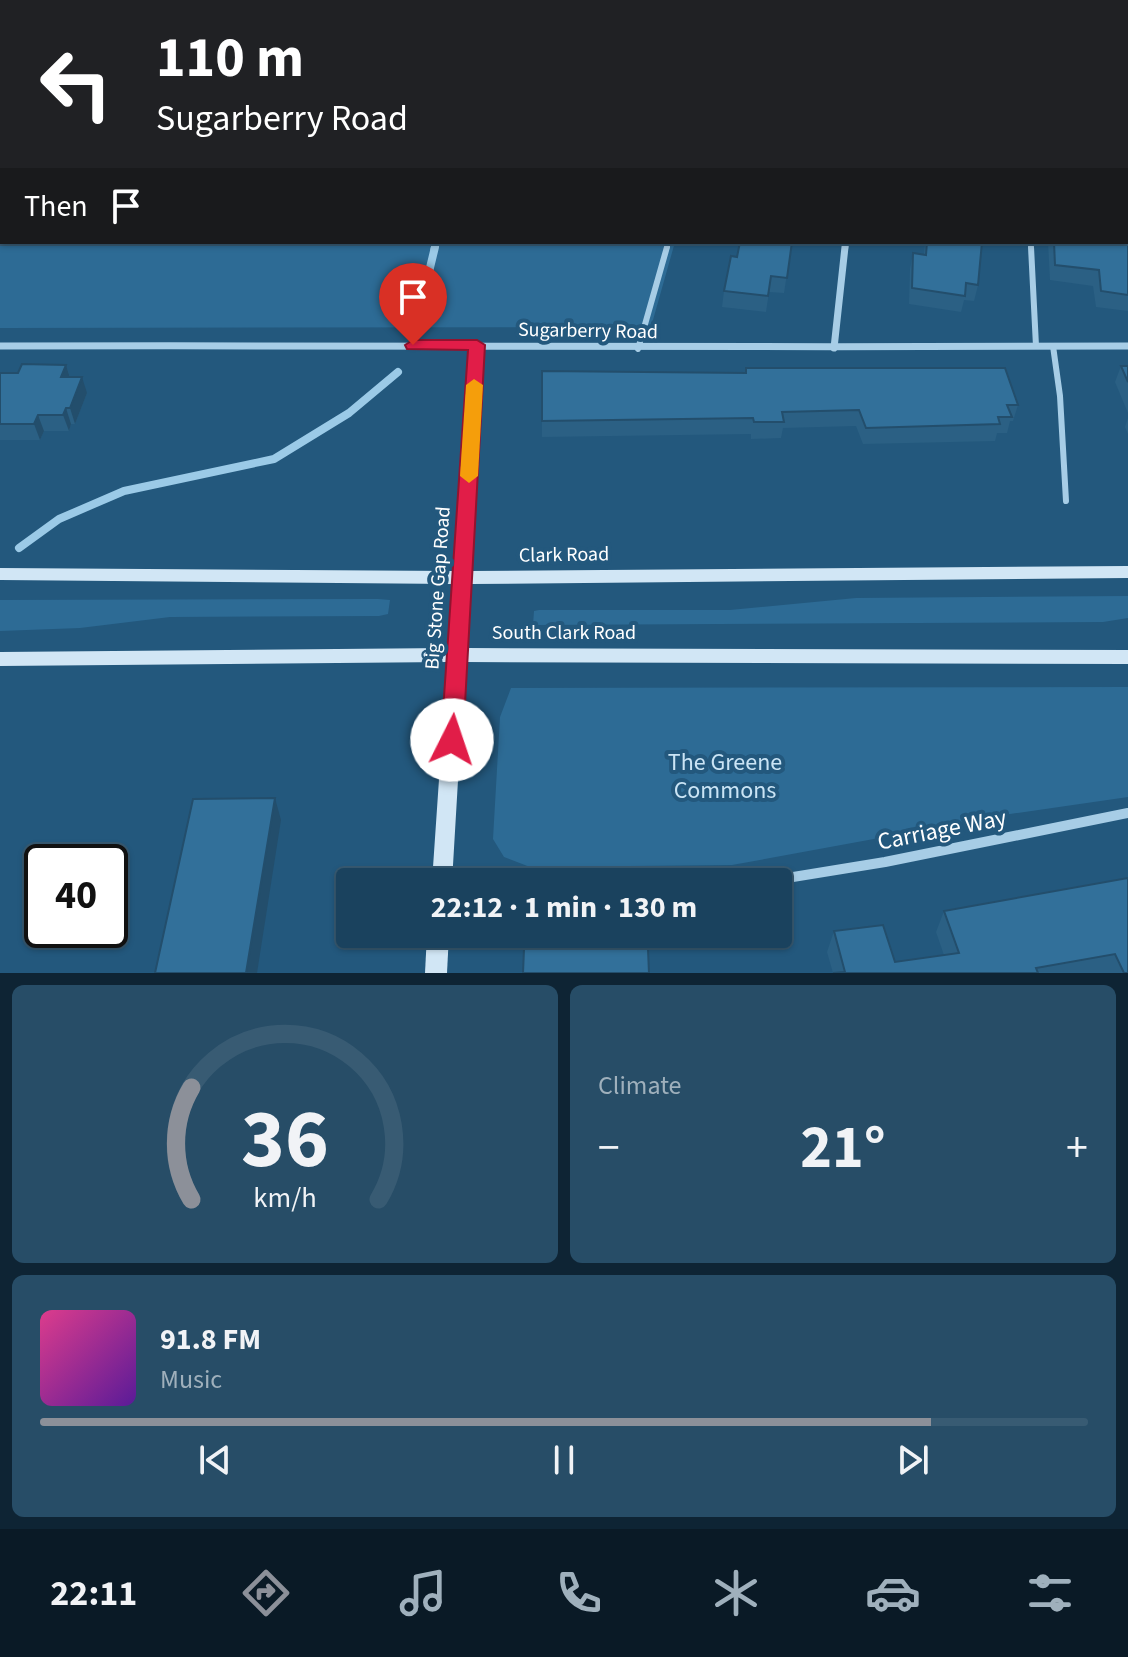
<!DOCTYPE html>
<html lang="en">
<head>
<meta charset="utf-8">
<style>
  :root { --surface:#1a425e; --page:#274d67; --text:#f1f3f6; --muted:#9fb0bc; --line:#385b73; --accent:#8c9099 }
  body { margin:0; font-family:"Source Sans 3",sans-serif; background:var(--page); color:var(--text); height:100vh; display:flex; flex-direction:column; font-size:30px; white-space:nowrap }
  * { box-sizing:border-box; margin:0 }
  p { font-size:26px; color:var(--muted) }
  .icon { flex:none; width:44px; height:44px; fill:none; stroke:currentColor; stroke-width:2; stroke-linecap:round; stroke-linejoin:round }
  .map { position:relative; height:973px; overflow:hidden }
  .details { display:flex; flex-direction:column; gap:12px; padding:12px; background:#0e2434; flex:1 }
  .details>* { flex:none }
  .banner { position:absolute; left:0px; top:0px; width:1128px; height:244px; box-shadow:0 2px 6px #0004,0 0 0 2px var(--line); background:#202124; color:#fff; overflow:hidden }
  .speed { position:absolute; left:24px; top:844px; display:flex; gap:16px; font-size:40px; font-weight:700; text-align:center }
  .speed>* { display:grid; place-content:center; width:104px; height:104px; border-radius:50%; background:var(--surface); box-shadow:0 2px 6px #0004,0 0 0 2px var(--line); line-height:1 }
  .speed .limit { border:4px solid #111; border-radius:12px; background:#fff; color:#111 }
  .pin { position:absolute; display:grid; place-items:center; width:68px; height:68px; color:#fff; margin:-82px -34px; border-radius:50% 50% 50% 0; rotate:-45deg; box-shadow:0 0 8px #0007 }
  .pin .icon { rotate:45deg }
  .me { position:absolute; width:88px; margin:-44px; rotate:4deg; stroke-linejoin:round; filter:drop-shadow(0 0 6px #0008) }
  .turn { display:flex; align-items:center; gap:28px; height:168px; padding:0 24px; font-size:36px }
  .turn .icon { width:104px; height:104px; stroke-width:2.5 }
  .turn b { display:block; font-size:56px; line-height:68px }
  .then { display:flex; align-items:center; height:76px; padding:0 24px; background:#0003; gap:16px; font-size:30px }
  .big { font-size:60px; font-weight:700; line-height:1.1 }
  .details .widget { flex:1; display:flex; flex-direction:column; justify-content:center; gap:12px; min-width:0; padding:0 28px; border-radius:12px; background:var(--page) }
  .details .dial { align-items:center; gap:0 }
  .dial svg { height:208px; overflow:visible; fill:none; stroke:var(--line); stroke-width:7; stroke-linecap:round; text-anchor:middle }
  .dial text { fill:var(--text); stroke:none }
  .song { display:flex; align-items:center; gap:24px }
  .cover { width:96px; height:96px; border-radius:12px; background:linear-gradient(135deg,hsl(330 70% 55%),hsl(270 70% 35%)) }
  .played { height:8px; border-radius:4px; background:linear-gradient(90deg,var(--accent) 85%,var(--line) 85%) }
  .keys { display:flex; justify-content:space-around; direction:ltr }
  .heat { display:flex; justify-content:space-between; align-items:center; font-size:44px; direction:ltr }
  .details .tiles { flex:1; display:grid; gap:12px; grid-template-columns:1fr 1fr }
  .widget:last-child { grid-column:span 2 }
  .trip { position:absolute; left:336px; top:868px; width:456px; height:80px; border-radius:8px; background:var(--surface); box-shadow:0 2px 6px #0004,0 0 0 2px var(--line); font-weight:700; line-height:80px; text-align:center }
  .tab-bar { display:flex; height:128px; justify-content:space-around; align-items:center; background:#0a1a26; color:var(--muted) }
  .tab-bar .icon { width:56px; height:56px }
  .tab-bar .current { color:var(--accent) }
  .tab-bar b { font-size:36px; color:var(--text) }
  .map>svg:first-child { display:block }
</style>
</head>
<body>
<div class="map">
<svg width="1128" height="973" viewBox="0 0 1128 973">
  <rect width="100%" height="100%" fill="#23587d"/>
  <g fill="#2d6b95">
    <polygon points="0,0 741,0 2,2 2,242 675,242 651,327 0,328"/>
    <polygon points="1128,596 1128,618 1103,622 533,625 534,611 539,610 730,610 856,598"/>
    <polygon points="0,600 378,599 390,600 388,614 379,616 170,617 80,628 0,631"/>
    <polygon points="1128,687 1128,797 1010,814 732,865 530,867 504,857 493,839 500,717 511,688"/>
  </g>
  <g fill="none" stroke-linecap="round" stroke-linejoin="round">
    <polyline stroke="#9bcae7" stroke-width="7" points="434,249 436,242"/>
    <g stroke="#9bcae7" stroke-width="8">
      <polyline points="419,313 435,247"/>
      <polyline points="19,548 59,519 124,491 274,459 349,413 398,372"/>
    </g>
    <g stroke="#a7cde6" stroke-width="4">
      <polyline points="1031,242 1031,249"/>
      <polyline points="667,249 669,242"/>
    </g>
    <g stroke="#a7cde6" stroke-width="6">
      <polyline points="1031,247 1036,346"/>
      <polyline points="1053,346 1060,396 1066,501"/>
      <polyline points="638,349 667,247"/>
    </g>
    <polyline stroke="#a7cde6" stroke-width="6" points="845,249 846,242"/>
    <g stroke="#a7cde6" stroke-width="7">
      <path d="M0,346C376,345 752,348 1128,346"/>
      <polyline points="834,348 845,247"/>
    </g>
    <polyline stroke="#a7cde6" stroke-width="10" points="762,882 885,862 1128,813"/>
    <g fill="#d1e6f5" fill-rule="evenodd">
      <polygon points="477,340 484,345 471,571 1128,566 1128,578 470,584 466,648 1128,650 1128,664 465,662 452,882 432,882 447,662 0,666 0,652 448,648 453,584 0,580 0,568 454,571 470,345"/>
      <polygon points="427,934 449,934 447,973 425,973"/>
    </g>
  </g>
  <g fill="#2b6084">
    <polygon points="1128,53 1128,311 1096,307 1093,286 1050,280 1048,242 1126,242"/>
    <polygon points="792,242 784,293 769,292 766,312 722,307 724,291 737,257"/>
    <polygon points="925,242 982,242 978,285 974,301 964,300 961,312 909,304 910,269 913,253 924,255"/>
    <polygon points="66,365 70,377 87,393 75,424 71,424 69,431 44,431 40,440 0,440 0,373 18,373"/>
    <polygon points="1121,366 1128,366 1128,413 1115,382"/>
    <polygon points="746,368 1018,405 1013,421 1010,421 1007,433 997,433 995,441 863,444 856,426 783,428 781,438 751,439 751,434 542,437 542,371 745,373"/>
    <polygon points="1128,418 1128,434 1125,427"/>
    <polygon points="1128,878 1128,973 833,973 827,952 834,931 895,962 944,955 936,932 944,911"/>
  </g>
  <g fill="#234e6c">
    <polygon points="66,365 71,381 61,377"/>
    <polygon points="82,377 87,393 75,424 70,408"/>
    <polygon points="66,408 71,424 69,431 63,415"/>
    <polygon points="38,415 44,431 40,440 34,424"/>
    <polygon points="275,798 281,820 257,973 246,973"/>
  </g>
  <g fill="#32709a" stroke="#234e6c" stroke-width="2">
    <polygon points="786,0 832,0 832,2 785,2"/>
    <rect x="929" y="0" width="43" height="2"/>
    <polygon points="1058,0 1120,0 1121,2 1058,2"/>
    <polygon points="1126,35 1128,53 1128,295 1101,291 1099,270 1055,265 1054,242 1126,242"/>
    <polygon points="740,242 792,242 787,278 771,276 768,296 724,291 731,256 737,257"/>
    <polygon points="927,242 982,242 978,285 966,283 965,296 912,288 913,253 926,255"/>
    <polygon points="22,364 66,365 61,377 82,377 70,408 66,408 63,415 38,415 34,424 0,424 0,373 18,373"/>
    <polygon points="1121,366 1128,366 1128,382"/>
    <polygon points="746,368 1005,368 1018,405 1007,405 1012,417 998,417 1000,424 866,428 859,410 782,412 784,422 754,422 753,418 542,421 542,371 746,373"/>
    <polygon points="275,798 246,973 155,973 193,799"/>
    <polygon points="1128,878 1128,973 1124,973 1115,954 1036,968 1038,973 833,973 845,972 834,931 883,925 895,962 959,953 944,911"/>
    <polygon points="524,949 648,949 649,973 523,973"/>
  </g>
  <polygon fill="#e11d48" stroke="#92132f" stroke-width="2" points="413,340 477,340 485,345 463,740 459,746 452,749 444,746 441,740 468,350 407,349 405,345"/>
  <polygon fill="#f59e0b" points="474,379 483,385 478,476 469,483 460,476 466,385"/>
  <g text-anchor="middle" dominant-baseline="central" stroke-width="8" stroke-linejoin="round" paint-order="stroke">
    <g font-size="20" fill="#fff" stroke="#23587d">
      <text transform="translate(588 331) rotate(1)">Sugarberry Road</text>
      <text transform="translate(564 555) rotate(-1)">Clark Road</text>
      <text transform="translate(438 588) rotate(-86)">Big Stone Gap Road</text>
      <text x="564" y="633">South Clark Road</text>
    </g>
    <g font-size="24" fill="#cae4f5" stroke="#23587d">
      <text x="725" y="762">The Greene<tspan x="725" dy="28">Commons</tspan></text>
    </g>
    <g font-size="24" fill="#fff" stroke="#23587d">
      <text transform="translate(942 830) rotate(-11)">Carriage Way</text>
    </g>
  </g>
</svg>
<div class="speed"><div class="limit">40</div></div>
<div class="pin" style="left:413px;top:345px;background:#d93025"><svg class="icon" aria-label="arrive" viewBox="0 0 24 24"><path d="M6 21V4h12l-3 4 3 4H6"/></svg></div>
<svg class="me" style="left:452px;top:740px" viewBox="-20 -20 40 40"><circle r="19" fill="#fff"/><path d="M0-13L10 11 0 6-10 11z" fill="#e11d48"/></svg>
<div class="trip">22:12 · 1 min · 130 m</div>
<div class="banner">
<div class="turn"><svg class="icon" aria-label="left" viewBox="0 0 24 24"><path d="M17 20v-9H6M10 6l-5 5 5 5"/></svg><div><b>110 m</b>Sugarberry Road</div></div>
<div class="then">Then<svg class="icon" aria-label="arrive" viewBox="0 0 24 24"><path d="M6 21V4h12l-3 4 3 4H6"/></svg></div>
</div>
</div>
<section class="details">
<div class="tiles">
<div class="widget dial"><svg viewBox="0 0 100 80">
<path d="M14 69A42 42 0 1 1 86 69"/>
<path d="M14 69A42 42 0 0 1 14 26" stroke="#8c9099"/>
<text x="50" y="56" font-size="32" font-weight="700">36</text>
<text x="50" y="72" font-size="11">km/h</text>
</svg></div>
<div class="widget"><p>Climate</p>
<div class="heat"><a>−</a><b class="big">21°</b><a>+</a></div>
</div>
<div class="widget">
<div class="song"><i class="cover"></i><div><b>91.8 FM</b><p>Music</p></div></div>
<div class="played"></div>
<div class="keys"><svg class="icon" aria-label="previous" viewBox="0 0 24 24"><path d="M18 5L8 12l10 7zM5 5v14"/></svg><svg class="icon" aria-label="pause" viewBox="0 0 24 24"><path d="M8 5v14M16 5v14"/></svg><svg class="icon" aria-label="next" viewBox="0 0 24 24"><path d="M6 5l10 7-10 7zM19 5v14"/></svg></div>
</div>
</div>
</section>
<nav class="tab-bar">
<b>22:11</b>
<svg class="icon current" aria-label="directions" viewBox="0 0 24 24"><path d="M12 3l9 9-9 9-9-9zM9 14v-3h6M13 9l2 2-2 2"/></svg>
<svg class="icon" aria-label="music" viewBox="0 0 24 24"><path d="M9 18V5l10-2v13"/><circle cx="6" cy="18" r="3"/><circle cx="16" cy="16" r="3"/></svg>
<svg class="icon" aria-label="phone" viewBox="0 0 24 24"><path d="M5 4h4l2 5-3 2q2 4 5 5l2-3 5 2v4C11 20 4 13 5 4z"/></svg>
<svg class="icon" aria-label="climate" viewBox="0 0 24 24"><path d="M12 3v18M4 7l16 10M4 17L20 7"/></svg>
<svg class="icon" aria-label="car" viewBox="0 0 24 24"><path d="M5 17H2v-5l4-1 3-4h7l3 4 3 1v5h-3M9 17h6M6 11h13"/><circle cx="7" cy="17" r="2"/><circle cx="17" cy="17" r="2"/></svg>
<svg class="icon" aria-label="filters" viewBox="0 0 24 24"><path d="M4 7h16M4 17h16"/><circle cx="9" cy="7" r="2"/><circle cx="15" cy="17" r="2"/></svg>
</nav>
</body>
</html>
